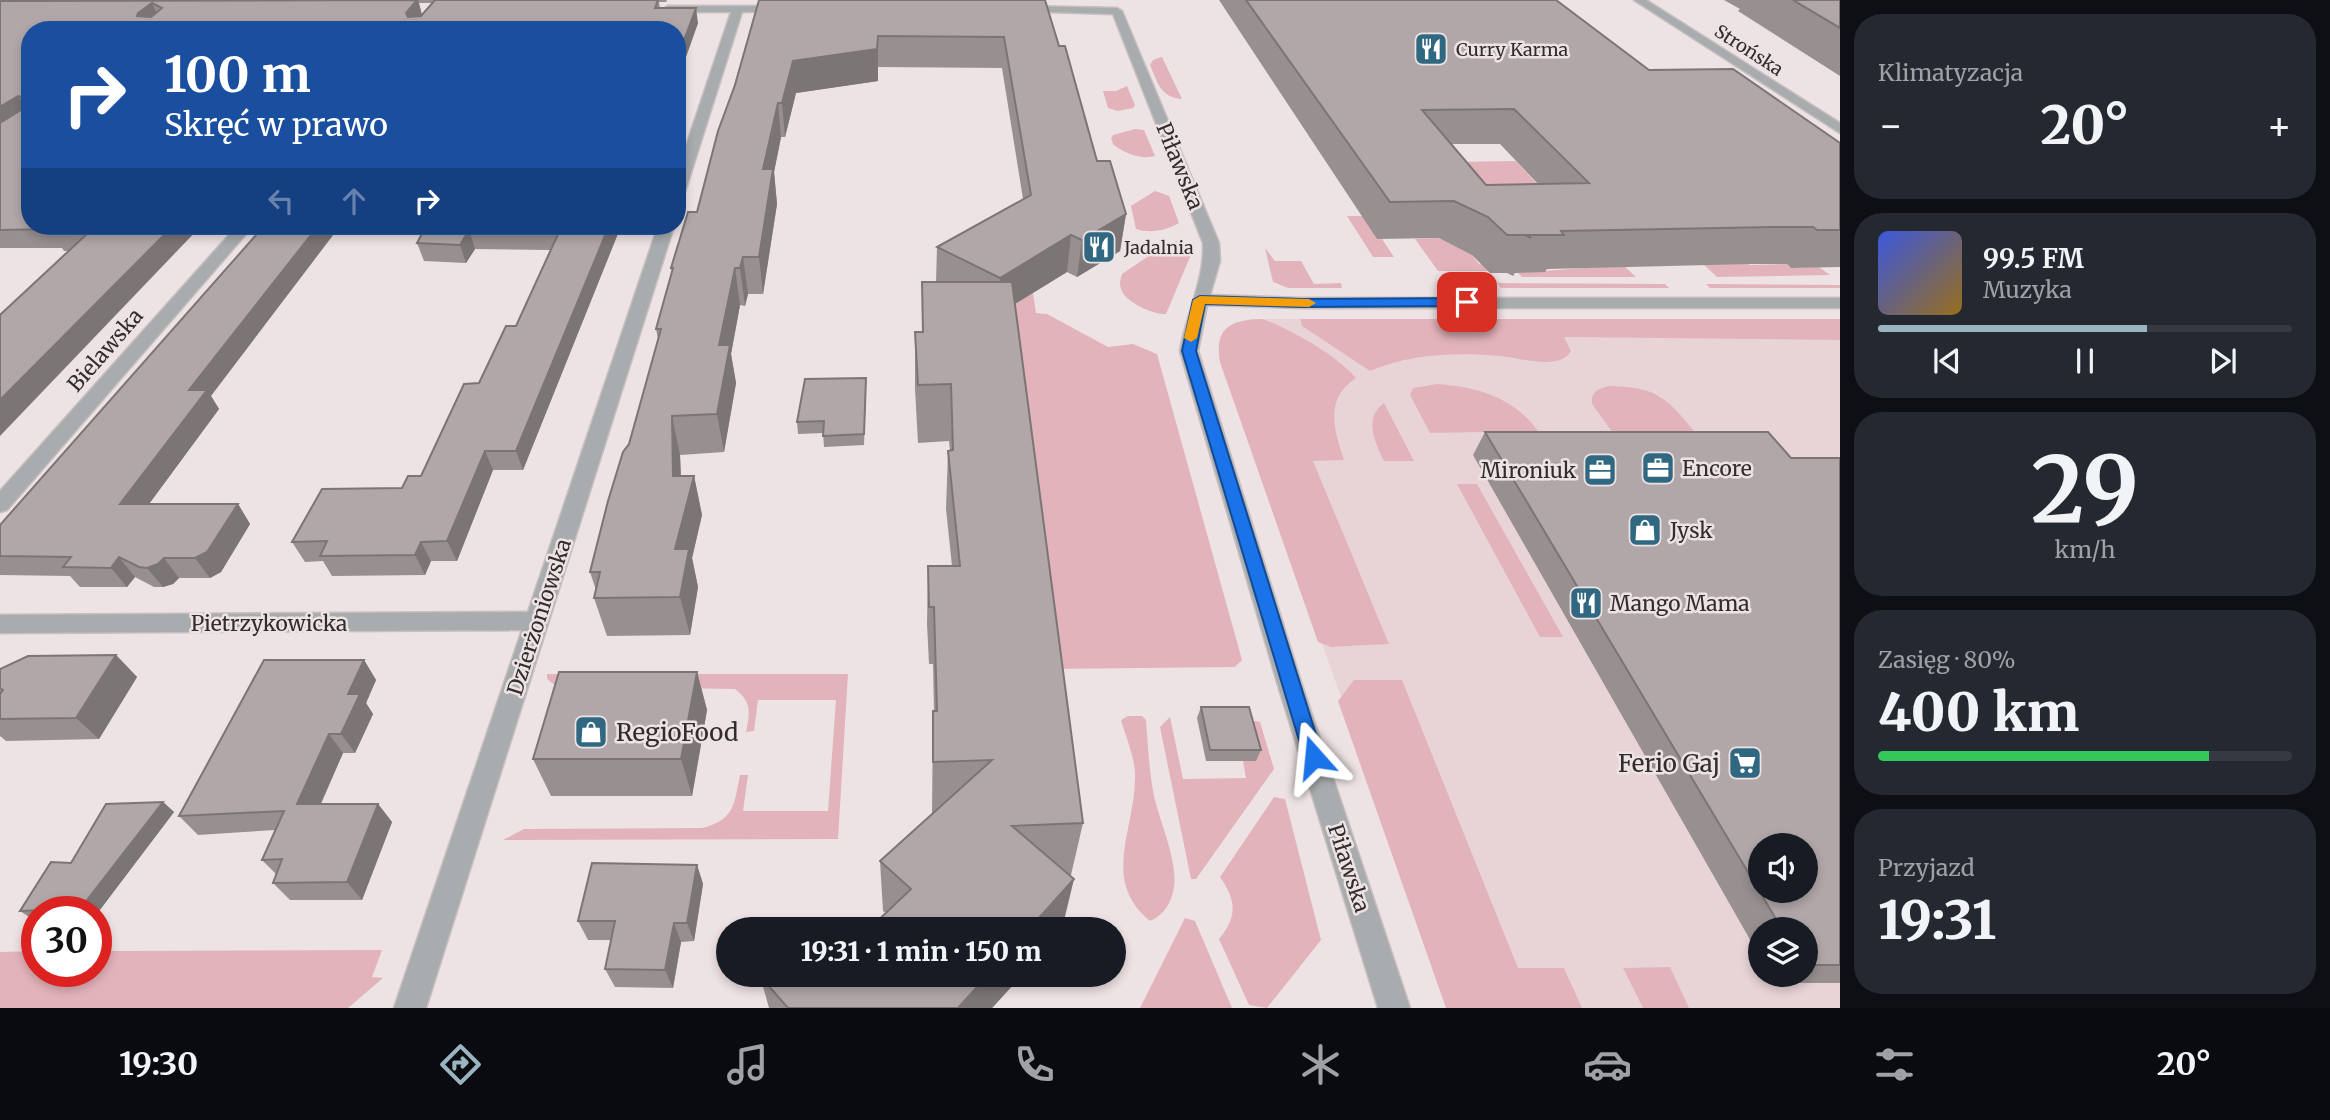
<!DOCTYPE html>
<html lang="pl">
<head>
<meta charset="utf-8">
<style>
  :root { --surface:#171b24; --page:#242831; --text:#f1f3f6; --muted:#9ea1a6; --line:#363941; --accent:#9ab4c2 }
  body { margin:0; font-family:Merriweather,serif; background:var(--page); color:var(--text); height:100vh; display:flex; flex-direction:column; font-size:26px; white-space:nowrap }
  * { box-sizing:border-box; margin:0 }
  p { font-size:23px; color:var(--muted) }
  .icon { flex:none; width:38px; height:38px; fill:none; stroke:currentColor; stroke-width:2; stroke-linecap:round; stroke-linejoin:round }
  .map { position:relative; flex:1; overflow:hidden }
  .details { display:flex; flex-direction:column; gap:14px; padding:14px; background:#0d0f14; width:490px }
  .details>* { flex:none }
  .hud { position:absolute; left:21px; top:21px; width:665px; height:214px; border-radius:28px; box-shadow:0 4px 10px #0003; background:#1a4fa0; color:#fff; overflow:hidden }
  .buttons { position:absolute; left:1748px; top:833px; display:grid; gap:14px }
  .buttons a { display:grid; place-items:center; width:70px; height:70px; border-radius:50%; background:var(--surface); box-shadow:0 4px 10px #0003; font-size:35px }
  .speed { position:absolute; left:21px; top:896px; display:flex; gap:14px; font-size:35px; font-weight:700; text-align:center }
  .speed>* { display:grid; place-content:center; width:91px; height:91px; border-radius:50%; background:var(--surface); box-shadow:0 4px 10px #0003; line-height:1 }
  .speed .limit { border:10px solid #d22; background:#fff; color:#111 }
  .pin { position:absolute; display:grid; place-items:center; width:60px; height:60px; color:#fff; margin:-30px; border-radius:14px; box-shadow:0 4px 10px #0006 }
  .me { position:absolute; width:77px; margin:-38px; rotate:342deg; stroke-linejoin:round; filter:drop-shadow(0 0 5px #0008) }
  .turn { display:flex; align-items:center; gap:24px; height:147px; padding:0 28px; font-size:32px }
  .turn .icon { width:91px; height:91px; stroke-width:2.5 }
  .turn b { display:block; font-size:49px; line-height:60px }
  .lanes { display:flex; align-items:center; height:66px; padding:0 28px; background:#0003; justify-content:center; gap:35px; direction:ltr }
  .lanes .off { opacity:.35 }
  .big { font-size:52px; font-weight:800; line-height:1.1 }
  .details .widget { flex:1; display:flex; flex-direction:column; justify-content:center; gap:10px; min-width:0; padding:0 24px; border-radius:28px; background:var(--page) }
  .details .dial { align-items:center; gap:0 }
  .dial b { font-size:91px; line-height:1 }
  .song { display:flex; align-items:center; gap:21px }
  .cover { width:84px; height:84px; border-radius:10px; background:linear-gradient(135deg,hsl(230 70% 55%),hsl(40 70% 35%)) }
  .played { height:7px; border-radius:4px; background:linear-gradient(90deg,var(--accent) 65%,var(--line) 65%) }
  .keys { display:flex; justify-content:space-around; direction:ltr }
  .heat { display:flex; justify-content:space-between; align-items:center; font-size:38px; direction:ltr }
  .charge { height:10px; border-radius:5px; background:linear-gradient(90deg,#34c759 80%,var(--line) 0) }
  .trip { position:absolute; left:716px; top:917px; width:410px; height:70px; border-radius:35px; background:var(--surface); box-shadow:0 4px 10px #0003; font-weight:800; line-height:70px; text-align:center }
  .tabs { display:flex; height:112px; justify-content:space-around; align-items:center; background:#090b0e; color:var(--muted) }
  .tabs .icon { width:49px; height:49px }
  .tabs .selected { color:var(--accent) }
  .tabs b { font-size:32px; color:var(--text) }
  main { display:flex; flex:1; min-height:0 }
  .map>svg:first-child { display:block }
</style>
</head>
<body>
<main>
<div class="map">
<svg width="1840" height="1008" viewBox="0 0 1840 1008">
  <rect width="100%" height="100%" fill="#eee3e4"/>
  <path fill="#e8d4d7" fill-rule="evenodd" d="M1251,319L1840,320V1008H1454L1221,366L1227,329ZM1760,845H1806V891H1760ZM1760,929H1806V975H1760Z"/>
  <g fill="#e3b3bb">
    <path d="M1161,57H1162L1182,99C1160,97 1158,83 1150,65L1153,60Z"/>
    <polygon points="1127,86 1135,105 1133,108 1118,111 1108,108 1103,91 1116,91"/>
    <path d="M1135,129L1144,130L1155,156C1141,160 1123,153 1113,144L1111,138L1113,135Z"/>
    <polygon points="1516,161 1538,185 1470,186 1450,162"/>
    <path d="M1155,191L1169,196L1179,223C1167,230 1150,234 1136,229L1131,206Z"/>
    <polygon points="1347,216 1364,216 1377,239 1382,239 1394,257 1373,257"/>
    <polygon points="1439,238 1467,249 1479,264 1483,264 1488,271 1438,271 1415,239"/>
    <path d="M1178,241L1185,244L1190,257L1166,314C1154,315 1127,303 1122,291C1119,285 1120,280 1122,274L1168,243Z"/>
    <polygon points="1265,248 1275,261 1301,261 1314,284 1341,283 1342,288 1288,288 1273,282"/>
    <polygon points="1747,262 1750,265 1787,264 1791,268 1819,267 1830,275 1717,277 1702,263"/>
    <polygon points="1623,265 1636,277 1522,277 1518,273"/>
    <polygon points="1497,283 1665,284 1669,288 1501,288"/>
    <polygon points="1706,284 1840,285 1840,288 1710,288"/>
    <polygon points="1033,293 1036,313 1047,314 1108,347 1133,344 1157,354 1242,660 1235,667 1047,669 1004,311"/>
    <path d="M1262,319C1291,329 1336,355 1356,378C1324,399 1334,430 1344,460L1313,461L1389,644L1331,647L1318,642L1220,362C1214,327 1231,320 1262,319Z"/>
    <path d="M1300,319H1840V340L1564,337L1571,351C1565,360 1558,361 1548,362C1532,363 1515,357 1499,356C1457,352 1409,354 1370,371L1302,326Z"/>
    <path d="M1437,384C1478,387 1513,397 1538,431L1430,433L1410,395L1413,388Z"/>
    <path d="M1609,386C1661,387 1668,400 1700,438L1618,440L1592,404C1591,391 1598,389 1609,386Z"/>
    <path d="M1384,403L1414,461H1384C1375,442 1363,418 1384,403Z"/>
    <polygon points="1457,484 1477,484 1563,637 1540,637"/>
    <path d="M547,674H848L838,839L503,840L524,829L702,828C735,820 734,804 740,775H748L743,811H828L836,700H758L754,731L746,732C750,712 752,702 735,689L556,686L547,679Z"/>
    <polygon points="1354,680 1402,680 1518,968 1564,968 1582,1008 1446,1008 1338,701"/>
    <path d="M1128,716H1142L1146,720C1148,745 1149,771 1154,796C1160,822 1178,862 1174,887C1172,902 1164,915 1150,921C1099,879 1137,827 1135,773C1134,756 1126,737 1121,720Z"/>
    <polygon points="1170,717 1183,779 1246,778 1243,761 1256,761 1245,719 1260,722 1274,769 1196,879 1191,879 1160,727"/>
    <path d="M1274,797L1285,799L1321,940L1267,1008L1249,1005L1219,939C1238,916 1236,900 1220,877Z"/>
    <polygon points="1185,918 1195,921 1232,1008 1140,1008"/>
    <polygon points="382,950 372,977 383,978 348,1008 0,1008 0,952 37,951 37,971 96,971 96,951"/>
    <polygon points="1670,967 1689,1008 1643,1008 1623,968"/>
  </g>
  <g fill="none" stroke-linecap="round" stroke-linejoin="round">
    <defs>
      <g id="street">
        <polygon points="1634,0 1646,0 1840,123 1840,133"/>
        <polygon points="783,6 787,7 787,11 742,12 684,195 677,199 677,173 731,12 668,12 663,9 668,6"/>
        <path d="M1021,6L1117,8L1122,11L1219,243L1220,261L1210,295L1301,298H1840V308H1301L1207,305L1198,351L1301,682L1410,1008H1378L1277,682L1180,351C1186,315 1205,279 1203,243L1113,14L1017,11V7Z"/>
        <polygon points="237,226 253,226 7,510 0,512 0,491"/>
        <polygon points="658,226 674,226 426,1008 394,1008 522,630 0,633 0,615 528,612"/>
      </g>
    </defs>
    <use href="#street" stroke="#c8bfbf" stroke-width="3"/>
    <use href="#street" fill="#a8acae" fill-rule="evenodd"/>
  </g>
  <g fill="#989090" fill-rule="evenodd">
    <path d="M5,0H667L666,2H659L660,8L698,23L677,82V30H30L201,226L1,314L68,251H64L62,248H0V1ZM419,3H433L422,15Z"/>
    <polygon points="759,0 1059,46 1097,161 1126,214 1120,251 1077,277 1067,272 1015,304 1083,823 1071,875 1069,875 1062,929 869,929 886,913 883,911 880,861 932,814 933,711 934,711 933,664 929,664 927,624 928,566 952,566 946,509 948,451 950,451 949,441 918,443 915,389 915,332 922,332 922,282 936,282 937,247 1023,199 1002,68 878,67 878,81 796,93 785,137 781,137 774,172 777,204 763,294 748,294 745,306 740,305 731,354 736,383 724,452 680,455 681,476 694,476 702,515 692,558 698,587 690,635 607,636 594,598 596,590 590,572 629,444 658,339 656,329 672,273 671,268 697,212"/>
    <path d="M1219,0H1556L1649,70L1840,143V267L1791,268L1787,264H1749L1547,269L1545,272L1515,273L1513,276L1507,273H1490L1472,255L1439,238L1377,239ZM1451,144H1500L1538,184L1486,185Z"/>
    <polygon points="1724,0 1840,0 1840,76 1738,11 1740,9"/>
    <polygon points="426,226 621,226 523,470 493,470 457,561 431,561 425,575 332,576 323,561 305,562 292,542 402,488 421,476 516,326 551,250 475,249 466,263 424,261 417,243"/>
    <polygon points="866,390 864,445 824,447 823,433 798,434 797,422"/>
    <polygon points="211,396 219,409 149,504 238,504 250,524 221,572 210,578 179,578 173,584 163,587 154,587 135,577 127,587 80,587 70,576 0,575 0,525"/>
    <polygon points="1485,432 1791,458 1840,458 1840,983 1775,983 1771,975 1806,975 1806,929 1760,929 1760,957 1473,455"/>
    <polygon points="116,655 137,677 99,739 6,741 0,736 0,669"/>
    <polygon points="364,660 376,680 366,703 373,714 355,753 343,753 321,804 378,804 392,822 362,900 290,900 273,883 276,874 262,860 275,830 198,835 179,816"/>
    <polygon points="697,672 707,710 692,796 551,796 533,759"/>
    <polygon points="1201,707 1261,750 1256,761 1206,761 1197,718"/>
    <polygon points="163,802 174,812 96,915 96,912 37,912 37,921 35,921 20,911"/>
    <polygon points="697,865 703,884 694,941 681,942 673,988 615,987 605,969 611,940 588,940 578,921"/>
    <polygon points="761,975 1022,975 992,1008 769,1008 760,976"/>
  </g>
  <g fill="#7c7576">
    <polygon points="418,0 422,15 411,28 406,13"/>
    <polygon points="152,3 159,18 137,16 138,13"/>
    <polygon points="696,8 698,23 677,82 677,59"/>
    <polygon points="878,36 878,81 796,93 785,137 782,103 793,61"/>
    <polygon points="18,96 29,113 0,131 0,107"/>
    <polygon points="778,103 781,137 774,172 777,204 763,294 759,257 763,169"/>
    <polygon points="1126,214 1120,251 1077,277 1082,240"/>
    <polygon points="173,226 201,226 0,436 0,400"/>
    <polygon points="318,226 340,226 211,396 219,409 135,523 120,504 189,390"/>
    <polygon points="609,226 621,226 523,470 516,451"/>
    <polygon points="469,230 475,249 466,263 460,245"/>
    <polygon points="1071,235 1067,272 997,315 1000,278"/>
    <polygon points="743,257 748,294 745,306 740,268"/>
    <polygon points="735,268 740,305 731,354 736,383 724,452 717,414 719,345"/>
    <polygon points="672,416 680,455 682,515 673,476"/>
    <polygon points="485,451 493,470 457,561 447,541"/>
    <polygon points="694,476 702,515 692,558 698,587 690,635 680,597 675,549"/>
    <polygon points="238,504 250,524 221,572 210,578 195,558"/>
    <polygon points="421,542 431,561 425,575 415,555"/>
    <polygon points="119,557 135,577 127,587 111,568"/>
    <polygon points="164,558 179,578 173,584 163,587 147,568"/>
    <polygon points="116,655 137,677 99,739 76,718"/>
    <polygon points="364,660 376,680 366,703 373,714 355,753 341,734 348,694"/>
    <polygon points="697,672 707,710 692,796 681,759"/>
    <polygon points="329,734 343,753 312,823 297,804"/>
    <polygon points="163,802 174,812 96,915 96,912 84,912 80,909"/>
    <polygon points="378,804 392,822 362,900 347,882"/>
    <polygon points="697,865 703,884 694,941 687,923"/>
    <polygon points="1074,879 1062,929 1029,929"/>
    <polygon points="674,923 681,942 673,988 665,970"/>
    <polygon points="988,975 1022,975 992,1008 958,1008"/>
  </g>
  <g fill="#b1a7a8" stroke="#7c7576" stroke-width="2" fill-rule="evenodd">
    <path d="M417,0L406,13L408,17L421,16L435,0H658L655,8H696L677,59V30H30V226H173L0,400V314H1L88,233L52,232L55,229L0,230V123L21,110L22,97L18,96L0,107V1ZM152,3L162,8L151,17L137,16L138,13Z"/>
    <polygon points="759,0 1045,0 1059,46 1065,46 1097,161 1110,161 1126,214 1082,240 1071,235 1000,278 937,247 1031,195 1004,37 878,36 877,49 793,61 782,103 778,103 763,169 773,169 759,257 743,257 740,268 735,268 719,345 730,345 717,414 672,416 673,476 694,476 675,549 689,549 680,597 594,598 600,572 590,572 608,501 623,452 629,444 661,329 656,329 673,268 671,268 688,212 697,212 718,131 735,85"/>
    <path d="M1246,0H1556L1649,70L1733,69L1840,143V230H1817L1813,227H1773L1561,231L1564,235H1528L1531,238L1525,235H1507L1488,217L1454,201L1390,202ZM1514,109L1589,183L1486,185L1422,110Z"/>
    <polygon points="1793,0 1840,0 1840,28"/>
    <polygon points="264,226 318,226 189,390 207,390 120,504 238,504 207,552 195,558 164,558 158,564 147,568 139,567 119,557 111,568 63,567 71,557 0,556 0,525"/>
    <polygon points="426,226 609,226 516,451 485,451 447,541 421,542 415,555 320,556 327,541 292,542 322,489 402,488 408,476 421,476 464,384 479,383 506,326 516,326 559,232 469,230 460,245 417,243"/>
    <polygon points="922,282 1012,282 1083,823 1012,826 1074,879 1029,929 869,929 911,889 880,861 992,760 933,762 933,711 937,711 934,607 929,607 928,566 960,566 948,451 953,450 951,384 918,385 915,332 923,332"/>
    <polygon points="866,378 864,434 823,436 824,421 797,422 805,379"/>
    <path d="M1485,432H1768L1791,458H1840V965H1806V929H1782ZM1760,845H1806V891H1760Z"/>
    <polygon points="116,655 76,718 0,719 0,694 3,690 0,688 0,669 28,656"/>
    <polygon points="264,660 364,660 348,694 360,694 341,734 329,734 297,804 378,804 347,882 273,883 282,859 262,860 284,811 179,816"/>
    <polygon points="559,672 697,672 681,759 533,759"/>
    <polygon points="1201,707 1249,707 1261,750 1210,750"/>
    <polygon points="163,802 80,909 20,911 51,862 71,863 106,804"/>
    <polygon points="592,863 697,865 687,923 674,923 665,970 605,969 615,921 578,921"/>
    <polygon points="814,925 818,929 810,929"/>
    <polygon points="761,975 988,975 958,1008 788,1008 760,976"/>
  </g>
  <polygon fill="#1a73e8" stroke="#114b97" stroke-width="2" points="1200,296 1301,299 1467,298 1473,302 1467,306 1301,307 1205,304 1196,351 1323,757 1321,763 1314,766 1307,763 1304,757 1182,351 1193,300"/>
  <polygon fill="#f59e0b" points="1200,296 1309,299 1316,303 1309,307 1205,304 1197,338 1191,342 1184,338 1193,300"/>
  <defs>
    <symbol id="restaurant-square" viewBox="-11 -11 22 22"><rect x="-9" y="-9" width="18" height="18" rx="4" fill="#306882" stroke="#eee3e4"/><path d="M-5-6h1v4h1v-4h1v4h1v-4h1v5L-1.5 .5V6h-2V.5L-5-1ZM5-6V6H3V1.5H1.5Q1.5-4 5-6Z" fill="#fff"/></symbol>
    <symbol id="office-square" viewBox="-11 -11 22 22"><rect x="-9" y="-9" width="18" height="18" rx="4" fill="#306882" stroke="#eee3e4"/><path d="M-6-3h4V-5.5h4V-3h4V5H-6ZM-1-4.5V-3h2v-1.5ZM-6 0V1H6V0Z" fill="#fff"/></symbol>
    <symbol id="shop-square" viewBox="-11 -11 22 22"><rect x="-9" y="-9" width="18" height="18" rx="4" fill="#306882" stroke="#eee3e4"/><path d="M-5-2.5h2.3a2.7 3.5 0 0 1 5.4 0H5L5.5 6h-11ZM-1.5-2.5h3a1.5 2.3 0 0 0-3 0Z" fill="#fff"/></symbol>
    <symbol id="supermarket-square" viewBox="-11 -11 22 22"><rect x="-9" y="-9" width="18" height="18" rx="4" fill="#306882" stroke="#eee3e4"/><path d="M-6-5.5h2.5l.6 2H6L4.5 2H-2.5L-4.4-4H-6ZM-1.5 3.2a1.3 1.3 0 1 0 .1 0ZM3 3.2a1.3 1.3 0 1 0 .1 0Z" fill="#fff"/></symbol>
  </defs>
  <g fill-rule="evenodd">
    <use href="#restaurant-square" x="1412" y="30" width="38" height="38"/>
    <use href="#restaurant-square" x="1080" y="228" width="38" height="38"/>
    <use href="#office-square" x="1639" y="449" width="38" height="38"/>
    <use href="#office-square" x="1581" y="451" width="38" height="38"/>
    <use href="#shop-square" x="1626" y="511" width="38" height="38"/>
    <use href="#restaurant-square" x="1567" y="584" width="38" height="38"/>
    <use href="#shop-square" x="572" y="713" width="38" height="38"/>
    <use href="#supermarket-square" x="1726" y="744" width="38" height="38"/>
  </g>
  <g text-anchor="middle" dominant-baseline="central" stroke-width="5" stroke-linejoin="round" paint-order="stroke">
    <g font-size="18" fill="#312d2d" stroke="#eee3e4" text-anchor="start">
      <text x="1456" y="49">Curry Karma</text>
      <text x="1124" y="247">Jadalnia</text>
    </g>
    <g font-size="18" fill="#312d2d" stroke="#eee3e4">
      <text transform="translate(1749 50) rotate(33)">Strońska</text>
    </g>
    <g font-size="21" fill="#312d2d" stroke="#eee3e4">
      <text transform="translate(1180 166) rotate(68)">Piławska</text>
      <text transform="translate(105 350) rotate(-49)">Bielawska</text>
      <text transform="translate(539 617) rotate(-72)">Dzierżoniowska</text>
      <text x="269" y="623">Pietrzykowicka</text>
      <text transform="translate(1349 868) rotate(72)">Piławska</text>
    </g>
    <g font-size="21" fill="#312d2d" stroke="#eee3e4" text-anchor="start">
      <text x="1682" y="468">Encore</text>
      <text x="1576" y="470" text-anchor="end">Mironiuk</text>
      <text x="1670" y="530">Jysk</text>
      <text x="1610" y="603">Mango Mama</text>
    </g>
    <g font-size="24" fill="#312d2d" stroke="#eee3e4" text-anchor="start">
      <text x="616" y="732">RegioFood</text>
      <text x="1720" y="763" text-anchor="end">Ferio Gaj</text>
    </g>
  </g>
</svg>
<div class="buttons">
<a><svg class="icon" aria-label="sound" viewBox="0 0 24 24"><path d="M4 9h4l5-4v14l-5-4H4zM17 9q2 3 0 6"/></svg></a>
<a><svg class="icon" aria-label="layers" viewBox="0 0 24 24"><path d="M12 4l9 5-9 5-9-5zM3 14l9 5 9-5"/></svg></a>
</div>
<div class="speed"><div class="limit">30</div></div>
<div class="pin" style="left:1467px;top:302px;background:#d93025"><svg class="icon" aria-label="arrive" viewBox="0 0 24 24"><path d="M6 21V4h12l-3 4 3 4H6"/></svg></div>
<svg class="me" style="left:1314px;top:757px" viewBox="-20 -20 40 40"><path d="M0-17L14 15 0 8-14 15z" fill="#1a73e8" stroke="#fff" stroke-width="4"/></svg>
<div class="trip">19:31 · 1 min · 150 m</div>
<div class="hud">
<div class="turn"><svg class="icon" aria-label="right" viewBox="0 0 24 24"><path d="M7 20v-9h11M14 6l5 5-5 5"/></svg><div><b>100 m</b>Skręć w prawo</div></div>
<div class="lanes"><svg class="icon off" aria-label="left" viewBox="0 0 24 24"><path d="M17 20v-9H6M10 6l-5 5 5 5"/></svg><svg class="icon off" aria-label="ahead" viewBox="0 0 24 24"><path d="M12 20V5M6 11l6-6 6 6"/></svg><svg class="icon" aria-label="right" viewBox="0 0 24 24"><path d="M7 20v-9h11M14 6l5 5-5 5"/></svg></div>
</div>
</div>
<section class="details">
<div class="widget"><p>Klimatyzacja</p>
<div class="heat"><a>−</a><b class="big">20°</b><a>+</a></div>
</div>
<div class="widget">
<div class="song"><i class="cover"></i><div><b>99.5 FM</b><p>Muzyka</p></div></div>
<div class="played"></div>
<div class="keys"><svg class="icon" aria-label="previous" viewBox="0 0 24 24"><path d="M18 5L8 12l10 7zM5 5v14"/></svg><svg class="icon" aria-label="pause" viewBox="0 0 24 24"><path d="M8 5v14M16 5v14"/></svg><svg class="icon" aria-label="next" viewBox="0 0 24 24"><path d="M6 5l10 7-10 7zM19 5v14"/></svg></div>
</div>
<div class="widget dial"><b>29</b><p>km/h</p></div>
<div class="widget"><p>Zasięg · 80%</p><b class="big">400 km</b><div class="charge"></div></div>
<div class="widget"><p>Przyjazd</p><b class="big">19:31</b></div>
</section>
</main>
<nav class="tabs">
<b>19:30</b>
<svg class="icon selected" aria-label="directions" viewBox="0 0 24 24"><path d="M12 3l9 9-9 9-9-9zM9 14v-3h6M13 9l2 2-2 2"/></svg>
<svg class="icon" aria-label="music" viewBox="0 0 24 24"><path d="M9 18V5l10-2v13"/><circle cx="6" cy="18" r="3"/><circle cx="16" cy="16" r="3"/></svg>
<svg class="icon" aria-label="phone" viewBox="0 0 24 24"><path d="M5 4h4l2 5-3 2q2 4 5 5l2-3 5 2v4C11 20 4 13 5 4z"/></svg>
<svg class="icon" aria-label="climate" viewBox="0 0 24 24"><path d="M12 3v18M4 7l16 10M4 17L20 7"/></svg>
<svg class="icon" aria-label="car" viewBox="0 0 24 24"><path d="M5 17H2v-5l4-1 3-4h7l3 4 3 1v5h-3M9 17h6M6 11h13"/><circle cx="7" cy="17" r="2"/><circle cx="17" cy="17" r="2"/></svg>
<svg class="icon" aria-label="filters" viewBox="0 0 24 24"><path d="M4 7h16M4 17h16"/><circle cx="9" cy="7" r="2"/><circle cx="15" cy="17" r="2"/></svg>
<b>20°</b>
</nav>
</body>
</html>
